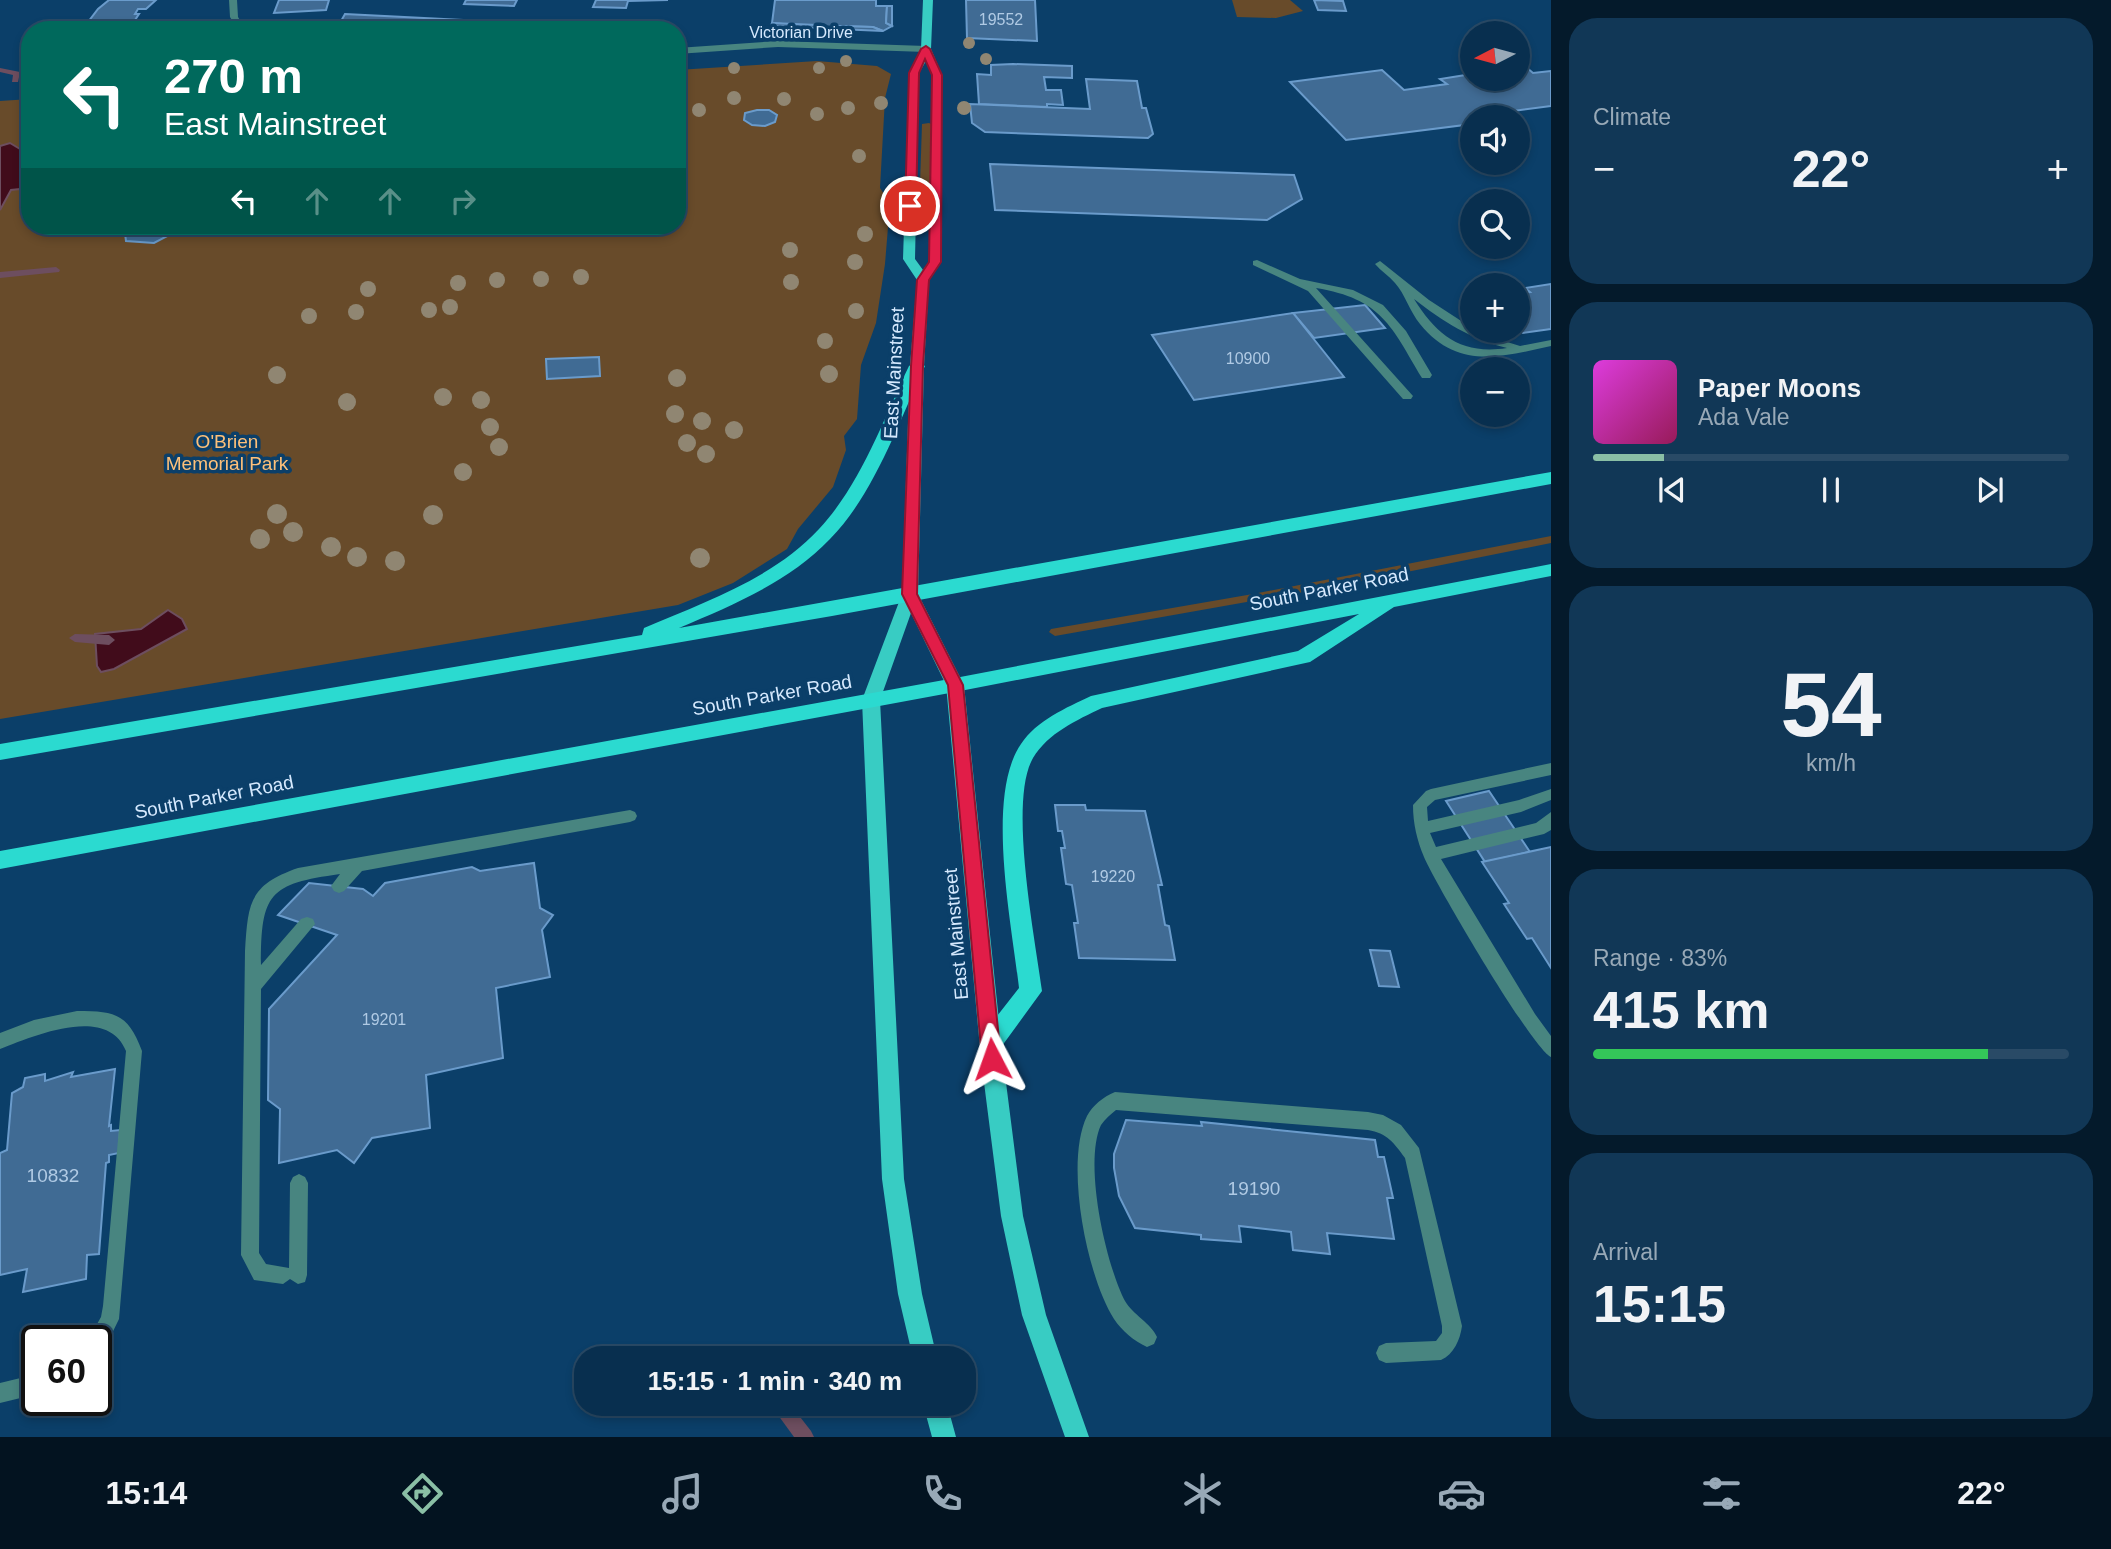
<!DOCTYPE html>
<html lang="en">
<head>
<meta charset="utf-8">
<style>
  :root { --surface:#082f4f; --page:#113756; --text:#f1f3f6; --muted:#98a9b7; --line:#294a66; --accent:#8abfa5 }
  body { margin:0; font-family:Arial,sans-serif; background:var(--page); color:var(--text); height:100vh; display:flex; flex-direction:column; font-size:26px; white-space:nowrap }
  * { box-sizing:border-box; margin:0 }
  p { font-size:23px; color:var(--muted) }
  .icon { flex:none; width:38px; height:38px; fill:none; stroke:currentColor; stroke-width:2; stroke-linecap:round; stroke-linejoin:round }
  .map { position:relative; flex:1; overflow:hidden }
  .side { display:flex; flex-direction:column; gap:18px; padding:18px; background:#041a2b; width:560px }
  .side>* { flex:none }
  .top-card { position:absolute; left:21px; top:21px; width:665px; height:214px; border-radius:28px; box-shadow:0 4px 10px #0003,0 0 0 2px var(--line); background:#00695c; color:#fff; overflow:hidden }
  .needle { width:46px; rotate:264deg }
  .fabs { position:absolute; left:1460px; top:21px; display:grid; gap:14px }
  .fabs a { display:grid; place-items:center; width:70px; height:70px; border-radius:50%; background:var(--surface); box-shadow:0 4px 10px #0003,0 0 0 2px var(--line); font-size:35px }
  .speed { position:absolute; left:21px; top:1325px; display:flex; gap:14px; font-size:35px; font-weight:700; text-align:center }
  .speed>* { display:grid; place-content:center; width:91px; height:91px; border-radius:50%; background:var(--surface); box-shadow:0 4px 10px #0003,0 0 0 2px var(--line); line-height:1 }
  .speed .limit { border:4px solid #111; border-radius:10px; background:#fff; color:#111 }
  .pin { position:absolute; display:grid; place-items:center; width:60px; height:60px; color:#fff; margin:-30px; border:4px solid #fff; border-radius:50%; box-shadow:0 2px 7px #0007 }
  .me { position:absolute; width:77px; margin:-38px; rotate:356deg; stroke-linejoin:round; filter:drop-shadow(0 0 5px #0008) }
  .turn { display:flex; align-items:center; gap:24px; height:147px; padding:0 28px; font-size:32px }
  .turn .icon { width:91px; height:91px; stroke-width:2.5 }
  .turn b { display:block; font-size:49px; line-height:60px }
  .lanes { display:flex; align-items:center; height:66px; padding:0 28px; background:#0003; justify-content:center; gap:35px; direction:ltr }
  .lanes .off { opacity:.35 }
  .big { font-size:52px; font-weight:700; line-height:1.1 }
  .side .widget { flex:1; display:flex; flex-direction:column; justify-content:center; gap:10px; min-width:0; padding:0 24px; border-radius:28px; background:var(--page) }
  .side .dial { align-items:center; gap:0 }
  .dial b { font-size:91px; line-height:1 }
  .song { display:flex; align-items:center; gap:21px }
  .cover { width:84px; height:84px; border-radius:10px; background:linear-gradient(135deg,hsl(300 70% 55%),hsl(330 70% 35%)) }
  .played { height:7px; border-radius:4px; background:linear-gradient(90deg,var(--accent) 15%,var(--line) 15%) }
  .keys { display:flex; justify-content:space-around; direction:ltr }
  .heat { display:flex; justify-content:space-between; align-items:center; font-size:38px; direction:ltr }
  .charge { height:10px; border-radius:5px; background:linear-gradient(90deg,#34c759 83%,var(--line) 0) }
  .trip { position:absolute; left:574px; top:1346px; width:402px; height:70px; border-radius:28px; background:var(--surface); box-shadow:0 4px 10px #0003,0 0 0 2px var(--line); font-weight:700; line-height:70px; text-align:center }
  .tab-bar { display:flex; height:112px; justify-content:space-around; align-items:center; background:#031320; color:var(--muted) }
  .tab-bar .icon { width:49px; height:49px }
  .tab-bar .active { color:var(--accent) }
  .tab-bar b { font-size:32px; color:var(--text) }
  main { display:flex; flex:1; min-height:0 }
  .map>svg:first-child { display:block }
</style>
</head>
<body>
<main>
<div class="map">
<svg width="1551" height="1437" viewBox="0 0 1551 1437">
  <rect width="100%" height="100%" fill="#0b3f69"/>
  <g fill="#684b2a">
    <polygon points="1232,0 1290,0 1303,11 1276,18 1237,17"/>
    <polygon points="817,61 877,66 891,74 885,98 880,188 890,203 885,264 876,323 861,365 857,419 844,436 846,450 833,487 798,529 787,549 733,583 678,605 0,719 0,101 30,99 30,226 677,226 677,70"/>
    <polygon points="929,123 931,124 931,184 925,186 920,184 922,124"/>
    <polygon points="1551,536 1551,543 1337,586 1055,636 1049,632 1051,629 1253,594"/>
  </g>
  <g fill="#410c1b" stroke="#6d4e5f" stroke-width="2">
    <polygon points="10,143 30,155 30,194 20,189 11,190 0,210 0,146"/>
    <polygon points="168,610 182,619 187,629 114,669 101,672 97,666 95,634 141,629"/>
  </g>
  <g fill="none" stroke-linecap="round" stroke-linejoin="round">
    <g fill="#6d4e5f" fill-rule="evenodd">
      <polygon points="0,68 20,72 18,82 12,82 13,75 0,72"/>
      <polygon points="56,267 60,270 59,272 0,278 0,272"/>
      <polygon points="75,634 109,635 115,640 109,645 75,642 69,638"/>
      <polygon points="770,1404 790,1404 811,1431 814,1437 794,1437"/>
    </g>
  </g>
  <g fill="#406b94" stroke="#6a9bcb" stroke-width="2">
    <polygon points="109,0 156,0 146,9 138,9 135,14 139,14 129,29 82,30 98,9"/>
    <polygon points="279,0 329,0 326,10 274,13"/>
    <polygon points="466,0 517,0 514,6 464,4"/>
    <polygon points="596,0 668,0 628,1 626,8 593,7"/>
    <polygon points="775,0 876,0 876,6 887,6 886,23 892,26 883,31 873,27 839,26 839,29 772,23"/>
    <polygon points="966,0 1035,0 1037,41 967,38"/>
    <polygon points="1314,0 1343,1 1346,11 1318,10"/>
    <polygon points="887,6 892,6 892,26 886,23"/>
    <polygon points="345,14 482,21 478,30 336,30"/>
    <polygon points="772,23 816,25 816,28 771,26"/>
    <polygon points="839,26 873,27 883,31 839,29"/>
    <polygon points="1013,64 1072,66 1072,78 1044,77 1046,90 1061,90 1063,105 1047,104 1047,107 979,104 977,74 991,75 991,65"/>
    <polygon points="1526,67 1533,73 1551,71 1551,106 1491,114 1495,117 1472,117 1472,124 1346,140 1290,82 1382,70 1404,90 1447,84 1440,79 1472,74 1472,79 1517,79 1517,69"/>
    <polygon points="1086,79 1137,81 1142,108 1146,108 1153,134 1148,138 985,132 972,123 970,104 1090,109"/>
    <polygon points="757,110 769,110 777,115 775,122 765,126 752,125 744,120 745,113"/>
    <polygon points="990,164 1294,175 1302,199 1267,220 995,210"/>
    <polygon points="124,226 181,226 181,229 154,243 126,241"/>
    <polygon points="1551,284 1551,329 1523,333 1517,329 1517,294 1530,292 1525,288"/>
    <polygon points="1365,305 1385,328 1314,338 1293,313"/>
    <polygon points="1293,313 1344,377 1194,400 1152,335"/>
    <polygon points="599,357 600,376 547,379 546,359"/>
    <polygon points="1489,791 1530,852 1485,862 1446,801"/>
    <polygon points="1055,805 1085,805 1086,810 1145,811 1162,885 1158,885 1165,925 1169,926 1175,960 1079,958 1074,923 1078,923 1072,885 1066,884 1061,848 1065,848 1062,831 1058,831"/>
    <polygon points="1551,847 1551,968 1532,938 1527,939 1504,904 1509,903 1482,862"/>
    <polygon points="534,863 540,908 553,915 542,930 550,977 496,988 503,1058 426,1075 430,1128 372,1138 354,1163 337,1150 279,1163 280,1109 268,1100 269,1009 337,935 278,915 309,883 363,889 373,896 385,883 472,867 480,871"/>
    <polygon points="1370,950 1390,951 1399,987 1379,986"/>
    <polygon points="115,1069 109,1126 111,1125 111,1131 120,1130 119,1153 109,1155 109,1162 106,1163 99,1254 87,1255 86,1279 23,1292 27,1269 0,1275 0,1153 7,1150 12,1093 23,1087 25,1078 45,1074 45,1081 73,1072 71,1077"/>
    <polygon points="1126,1120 1202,1126 1201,1122 1375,1140 1378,1157 1384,1157 1393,1198 1387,1198 1394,1239 1327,1233 1330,1254 1293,1250 1291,1232 1239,1226 1241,1242 1201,1239 1201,1235 1135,1228 1119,1196 1114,1168 1114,1154"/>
  </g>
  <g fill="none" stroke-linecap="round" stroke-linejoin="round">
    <g fill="#488580" fill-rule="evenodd">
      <path d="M1257,260L1300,279L1353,290L1383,305L1406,331L1432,375L1430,378H1422C1391,326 1382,299 1316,288L1413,396L1411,399H1403L1308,291L1253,265V261Z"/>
      <path d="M1380,261L1429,300L1472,328V331L1520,346L1551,340V346C1501,357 1457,370 1420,324C1410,312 1405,294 1395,283C1389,276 1381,271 1375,264ZM1414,299C1442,321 1472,340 1507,348C1462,355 1437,336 1414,299Z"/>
      <path d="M1551,763V775L1435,800L1427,807L1428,821L1519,800L1551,789V800L1521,812L1430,833L1436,847L1536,823L1551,812V830L1544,834L1441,859L1535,1014L1551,1036V1057C1533,1050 1435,883 1424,857C1417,840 1413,824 1413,805L1426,791L1431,789Z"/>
      <path d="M630,810L635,812L637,816L635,820L630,822L362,871L344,891L339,893L334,891L331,886L340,874C269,884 261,893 261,965L301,919L307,917L313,919L315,924L261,989L259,1253L266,1264L289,1268L290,1183L293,1177L299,1174L305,1177L308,1183L307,1275L305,1282L298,1284L290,1279L283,1284L254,1280L241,1255L245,951C248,903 249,885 298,868Z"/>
      <path d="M77,1011C116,1011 128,1014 142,1051L119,1319L103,1352L96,1355V1340H88L101,1317L103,1306L126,1051C107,1004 34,1036 0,1049V1033L34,1020Z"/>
      <path d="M1115,1092L1368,1112L1383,1115L1401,1125L1419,1148L1462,1326C1460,1340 1454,1354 1441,1360L1386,1363L1379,1360L1376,1353L1379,1346L1386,1343L1436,1341L1442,1333V1326L1405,1158C1394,1143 1387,1133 1368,1130L1116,1110C1111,1114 1105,1119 1101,1125C1083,1163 1106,1265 1125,1301C1133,1315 1151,1323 1157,1337L1154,1344L1147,1347C1134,1341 1122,1331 1114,1319C1087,1277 1064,1163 1087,1116C1093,1105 1103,1097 1115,1092Z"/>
      <polygon points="37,1374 37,1394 0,1403 0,1383"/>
    </g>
    <g fill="#488580" fill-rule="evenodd">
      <polygon points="229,0 237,0 238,17 246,30 238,30 230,17"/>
      <polygon points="778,41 926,46 930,49 926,52 778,47 677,54 677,48"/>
    </g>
    <g fill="#38ccc3" fill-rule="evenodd">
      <path d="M923,0H933L931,49L942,75L941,262L929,280L924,366L918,594L964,685L1003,1059L1023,1216L1046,1315L1089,1437H1065L1022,1315L1001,1216L981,1059L946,685L911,613L880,700L904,1179L922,1294L937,1358H913L898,1294L882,1179L862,700L902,594L910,366L917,280L903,259L909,73L921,49ZM926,61L932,75L929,262L923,270L915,259L919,73Z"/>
      <polygon points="923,1404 947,1404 956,1437 932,1437"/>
    </g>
    <g fill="#2bdad0" fill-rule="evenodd">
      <path d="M917,361L925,366C898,423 875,493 830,539C789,582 733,605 679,628L1551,472V484L832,616L0,760V744L642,635L644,628C704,602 773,579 819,529C861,484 883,420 909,366Z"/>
      <path d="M1551,564V576L1394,607L1310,662L1102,708C1077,720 1048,733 1033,758C1008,801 1035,938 1042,991L999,1050L991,1053L983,1050L980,1042L983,1034L1019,988C1012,925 985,796 1021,744C1037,720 1066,708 1091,696L1298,651L1359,614L955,692L0,869V851L955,678Z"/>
    </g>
  </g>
  <g fill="#908672">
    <circle cx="969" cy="43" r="6"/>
    <circle cx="986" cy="59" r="6"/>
    <circle cx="846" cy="61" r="6"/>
    <circle cx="734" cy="68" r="6"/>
    <circle cx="819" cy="68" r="6"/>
    <circle cx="734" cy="98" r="7"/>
    <circle cx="784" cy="99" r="7"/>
    <circle cx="881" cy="103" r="7"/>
    <circle cx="848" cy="108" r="7"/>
    <circle cx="964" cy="108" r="7"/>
    <circle cx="699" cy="110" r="7"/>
    <circle cx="817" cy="114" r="7"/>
    <circle cx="859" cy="156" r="7"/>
    <circle cx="865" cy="234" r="8"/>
    <circle cx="790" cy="250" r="8"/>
    <circle cx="855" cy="262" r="8"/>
    <circle cx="581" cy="277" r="8"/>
    <circle cx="541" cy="279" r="8"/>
    <circle cx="497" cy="280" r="8"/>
    <circle cx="791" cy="282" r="8"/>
    <circle cx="458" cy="283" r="8"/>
    <circle cx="368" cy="289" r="8"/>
    <circle cx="450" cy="307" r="8"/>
    <circle cx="429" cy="310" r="8"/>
    <circle cx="856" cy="311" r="8"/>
    <circle cx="356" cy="312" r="8"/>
    <circle cx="309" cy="316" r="8"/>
    <circle cx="825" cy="341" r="8"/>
    <circle cx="829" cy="374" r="9"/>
    <circle cx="277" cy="375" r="9"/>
    <circle cx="677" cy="378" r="9"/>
    <circle cx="443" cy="397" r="9"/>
    <circle cx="481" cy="400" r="9"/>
    <circle cx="347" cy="402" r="9"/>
    <circle cx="675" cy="414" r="9"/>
    <circle cx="702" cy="421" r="9"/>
    <circle cx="490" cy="427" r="9"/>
    <circle cx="734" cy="430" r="9"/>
    <circle cx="687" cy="443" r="9"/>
    <circle cx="499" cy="447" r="9"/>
    <circle cx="706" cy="454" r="9"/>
    <circle cx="463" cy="472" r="9"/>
    <circle cx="277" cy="514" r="10"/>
    <circle cx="433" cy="515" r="10"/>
    <circle cx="293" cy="532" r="10"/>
    <circle cx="260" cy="539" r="10"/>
    <circle cx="331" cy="547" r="10"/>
    <circle cx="357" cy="557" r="10"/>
    <circle cx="700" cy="558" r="10"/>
    <circle cx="395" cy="561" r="10"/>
  </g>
  <polygon fill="#e11d48" stroke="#92132f" stroke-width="2" points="926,46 930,49 942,75 941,262 929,280 923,366 917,594 963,685 1001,1059 998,1065 992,1068 985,1065 982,1059 948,685 902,594 911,366 917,280 929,262 932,75 925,59 919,73 916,206 910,209 905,206 909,73 921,49"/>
  <g text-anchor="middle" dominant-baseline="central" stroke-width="7" stroke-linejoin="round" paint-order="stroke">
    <g font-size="16" fill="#b0cae4">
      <text x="1001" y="19">19552</text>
      <text x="1248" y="358">10900</text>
      <text x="1113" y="876">19220</text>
      <text x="384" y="1019">19201</text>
    </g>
    <g font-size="16" fill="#d5e9fe" stroke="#0b3f69">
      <text x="801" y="32">Victorian Drive</text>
    </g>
    <g font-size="19" fill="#d5e9fe" stroke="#0b3f69">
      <text transform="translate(894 373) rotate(-87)">East Mainstreet</text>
      <text transform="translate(1329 589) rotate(-11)">South Parker Road</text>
      <text transform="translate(772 695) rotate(-10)">South Parker Road</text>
      <text transform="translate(214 797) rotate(-11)">South Parker Road</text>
      <text transform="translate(956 934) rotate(-95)">East Mainstreet</text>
    </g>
    <g font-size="19" fill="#fdc07a" stroke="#0b3f69">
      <text x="227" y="441">O'Brien<tspan x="227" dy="22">Memorial Park</tspan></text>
    </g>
    <g font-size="19" fill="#b0cae4">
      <text x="53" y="1175">10832</text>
      <text x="1254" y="1188">19190</text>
    </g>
  </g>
</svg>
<div class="fabs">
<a><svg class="needle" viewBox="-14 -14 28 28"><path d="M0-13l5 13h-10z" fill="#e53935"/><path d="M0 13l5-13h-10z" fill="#98a9b7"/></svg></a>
<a><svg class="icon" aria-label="sound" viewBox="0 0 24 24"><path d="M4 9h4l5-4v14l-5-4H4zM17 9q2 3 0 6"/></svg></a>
<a><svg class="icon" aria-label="search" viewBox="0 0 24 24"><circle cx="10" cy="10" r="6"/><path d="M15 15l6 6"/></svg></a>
<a>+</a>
<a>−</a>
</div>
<div class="speed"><div class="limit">60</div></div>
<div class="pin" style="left:910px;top:206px;background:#d93025"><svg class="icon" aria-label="arrive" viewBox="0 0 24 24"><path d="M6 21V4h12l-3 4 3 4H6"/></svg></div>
<svg class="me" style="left:992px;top:1059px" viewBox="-20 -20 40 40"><path d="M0-17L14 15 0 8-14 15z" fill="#e11d48" stroke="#fff" stroke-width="4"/></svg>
<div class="trip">15:15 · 1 min · 340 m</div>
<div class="top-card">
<div class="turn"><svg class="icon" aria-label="left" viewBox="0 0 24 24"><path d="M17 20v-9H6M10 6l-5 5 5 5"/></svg><div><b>270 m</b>East Mainstreet</div></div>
<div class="lanes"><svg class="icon" aria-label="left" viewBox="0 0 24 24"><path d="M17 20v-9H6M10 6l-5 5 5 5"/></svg><svg class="icon off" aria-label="ahead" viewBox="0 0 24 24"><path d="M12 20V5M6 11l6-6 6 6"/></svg><svg class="icon off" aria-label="ahead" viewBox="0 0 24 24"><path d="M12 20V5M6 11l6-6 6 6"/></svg><svg class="icon off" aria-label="right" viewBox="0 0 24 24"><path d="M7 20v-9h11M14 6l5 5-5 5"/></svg></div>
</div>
</div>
<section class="side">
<div class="widget"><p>Climate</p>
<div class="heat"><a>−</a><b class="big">22°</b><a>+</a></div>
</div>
<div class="widget">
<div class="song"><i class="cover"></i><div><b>Paper Moons</b><p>Ada Vale</p></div></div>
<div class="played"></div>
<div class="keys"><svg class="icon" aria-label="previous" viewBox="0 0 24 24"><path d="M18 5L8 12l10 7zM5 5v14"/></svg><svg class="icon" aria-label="pause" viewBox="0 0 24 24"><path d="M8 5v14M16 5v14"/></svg><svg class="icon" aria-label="next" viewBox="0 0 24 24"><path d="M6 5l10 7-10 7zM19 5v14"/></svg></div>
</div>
<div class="widget dial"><b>54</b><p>km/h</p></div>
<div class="widget"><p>Range · 83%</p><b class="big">415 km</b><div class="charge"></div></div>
<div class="widget"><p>Arrival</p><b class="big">15:15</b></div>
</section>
</main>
<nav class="tab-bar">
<b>15:14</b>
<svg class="icon active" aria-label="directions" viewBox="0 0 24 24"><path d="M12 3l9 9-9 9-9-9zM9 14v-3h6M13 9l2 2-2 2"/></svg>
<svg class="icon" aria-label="music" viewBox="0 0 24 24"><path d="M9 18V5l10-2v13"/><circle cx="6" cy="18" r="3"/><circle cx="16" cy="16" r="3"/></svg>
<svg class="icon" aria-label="phone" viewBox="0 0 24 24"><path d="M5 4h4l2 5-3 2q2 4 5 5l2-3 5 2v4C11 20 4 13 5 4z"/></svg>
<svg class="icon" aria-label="climate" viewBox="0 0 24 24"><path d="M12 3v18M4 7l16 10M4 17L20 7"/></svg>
<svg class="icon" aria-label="car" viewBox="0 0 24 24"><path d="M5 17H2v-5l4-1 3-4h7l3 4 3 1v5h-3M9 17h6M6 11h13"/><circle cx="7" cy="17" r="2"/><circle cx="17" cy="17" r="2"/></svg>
<svg class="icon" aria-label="filters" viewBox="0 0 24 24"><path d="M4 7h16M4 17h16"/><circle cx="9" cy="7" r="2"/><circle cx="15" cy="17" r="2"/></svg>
<b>22°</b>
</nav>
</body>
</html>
